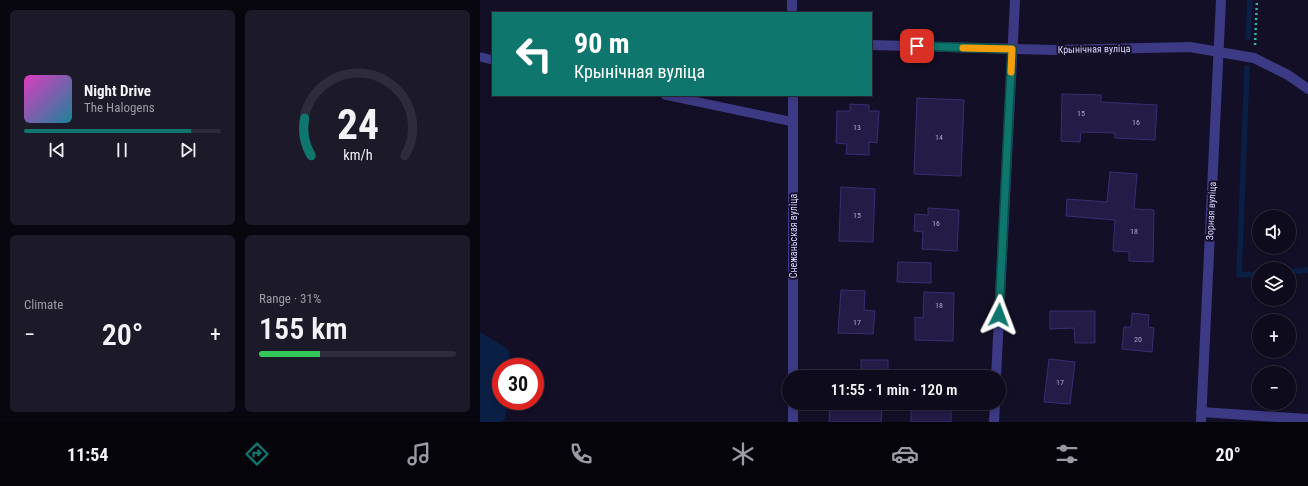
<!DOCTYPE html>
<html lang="en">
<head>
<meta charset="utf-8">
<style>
  :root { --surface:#0e0b1c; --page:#1c1929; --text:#f1f3f6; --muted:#9b9ba3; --line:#2e2b3b; --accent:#0f766e }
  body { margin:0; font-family:"Roboto Condensed",sans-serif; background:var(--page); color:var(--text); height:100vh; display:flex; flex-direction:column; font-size:15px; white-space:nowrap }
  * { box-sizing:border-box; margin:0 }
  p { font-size:13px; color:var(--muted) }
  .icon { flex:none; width:22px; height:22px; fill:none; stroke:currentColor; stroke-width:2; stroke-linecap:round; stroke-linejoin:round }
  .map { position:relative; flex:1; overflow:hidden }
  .panel { display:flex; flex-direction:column; gap:10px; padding:10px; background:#08060f; width:480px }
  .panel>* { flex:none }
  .hud { position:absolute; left:12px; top:12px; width:380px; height:84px; border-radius:0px; box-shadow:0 2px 6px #0003,0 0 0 1px var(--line); background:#0f766e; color:#fff; overflow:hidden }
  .fabs { position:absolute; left:772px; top:210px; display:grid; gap:8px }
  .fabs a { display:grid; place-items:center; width:44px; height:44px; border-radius:50%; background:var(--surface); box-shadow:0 2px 6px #0003,0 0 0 1px var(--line); font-size:20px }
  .speed { position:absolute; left:12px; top:358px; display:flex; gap:8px; font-size:20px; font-weight:700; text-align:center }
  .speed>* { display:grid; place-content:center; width:52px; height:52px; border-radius:50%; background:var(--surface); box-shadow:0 2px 6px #0003,0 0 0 1px var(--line); line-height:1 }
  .speed .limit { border:6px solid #d22; background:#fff; color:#111 }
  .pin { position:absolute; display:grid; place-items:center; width:34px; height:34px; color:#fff; margin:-17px; border-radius:8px; box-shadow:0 2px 6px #0006 }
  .me { position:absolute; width:44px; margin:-22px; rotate:3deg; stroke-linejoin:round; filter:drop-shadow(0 0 3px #0008) }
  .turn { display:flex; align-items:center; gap:14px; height:84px; padding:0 16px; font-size:18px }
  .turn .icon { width:52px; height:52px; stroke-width:2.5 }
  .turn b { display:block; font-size:28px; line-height:34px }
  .big { font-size:30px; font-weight:600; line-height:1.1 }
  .panel .widget { flex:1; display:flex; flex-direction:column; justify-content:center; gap:6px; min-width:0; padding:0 14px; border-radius:6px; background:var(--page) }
  .panel .dial { align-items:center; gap:0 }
  .dial svg { height:104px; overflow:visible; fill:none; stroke:var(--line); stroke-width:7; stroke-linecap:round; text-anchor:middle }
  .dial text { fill:var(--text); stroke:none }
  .song { display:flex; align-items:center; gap:12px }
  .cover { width:48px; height:48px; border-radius:6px; background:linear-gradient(135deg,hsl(310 70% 55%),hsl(190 70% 35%)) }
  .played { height:4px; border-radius:2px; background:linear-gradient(90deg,var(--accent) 85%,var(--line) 85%) }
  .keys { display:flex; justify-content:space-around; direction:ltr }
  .heat { display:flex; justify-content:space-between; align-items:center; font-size:22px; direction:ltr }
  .charge { height:6px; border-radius:3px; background:linear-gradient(90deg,#34c759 31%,var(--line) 0) }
  .panel .tiles { flex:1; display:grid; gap:10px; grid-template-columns:repeat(2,1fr) }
  .trip { position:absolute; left:302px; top:370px; width:224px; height:40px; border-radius:20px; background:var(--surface); box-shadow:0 2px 6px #0003,0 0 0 1px var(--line); font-weight:600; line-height:40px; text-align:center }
  .dock { display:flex; height:64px; justify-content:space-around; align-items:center; background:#06040b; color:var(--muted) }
  .dock .icon { width:28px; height:28px }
  .dock .on { color:var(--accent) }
  .dock b { font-size:18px; color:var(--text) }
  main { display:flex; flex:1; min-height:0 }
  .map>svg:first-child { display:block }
</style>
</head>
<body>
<main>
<section class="panel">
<div class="tiles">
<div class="widget">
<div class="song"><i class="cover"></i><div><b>Night Drive</b><p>The Halogens</p></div></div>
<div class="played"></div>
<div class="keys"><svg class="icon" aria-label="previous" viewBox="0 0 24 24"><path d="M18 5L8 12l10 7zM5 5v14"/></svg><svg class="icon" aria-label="pause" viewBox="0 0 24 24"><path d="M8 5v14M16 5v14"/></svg><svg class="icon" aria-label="next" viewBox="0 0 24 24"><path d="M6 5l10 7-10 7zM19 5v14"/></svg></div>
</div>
<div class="widget dial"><svg viewBox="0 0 100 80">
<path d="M14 69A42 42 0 1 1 86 69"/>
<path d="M14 69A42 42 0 0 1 9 40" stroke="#0f766e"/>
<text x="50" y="56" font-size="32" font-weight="700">24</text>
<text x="50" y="72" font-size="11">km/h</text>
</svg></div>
<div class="widget"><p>Climate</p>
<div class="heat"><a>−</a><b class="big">20°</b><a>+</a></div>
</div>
<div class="widget"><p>Range · 31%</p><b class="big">155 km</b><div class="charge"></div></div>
</div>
</section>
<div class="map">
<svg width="828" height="422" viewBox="0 0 828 422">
  <rect width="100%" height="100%" fill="#130f26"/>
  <polygon fill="#0a1f44" points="0,332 28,349 32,366 21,367 21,401 28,401 25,418 22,422 0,422"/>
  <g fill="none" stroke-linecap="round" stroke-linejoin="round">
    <g stroke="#0a1f44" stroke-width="5.5">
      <polyline points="768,37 770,0"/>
      <polyline points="767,68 759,275 779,274"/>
      <polyline points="809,272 828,270"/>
    </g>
  </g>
  <g fill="#241b47" stroke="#3b2d73">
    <polygon points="582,94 621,95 621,102 677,105 675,140 635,138 635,133 601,132 600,142 581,141"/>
    <polygon points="437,98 484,100 481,176 434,174"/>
    <polygon points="370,104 389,105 389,111 399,111 397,143 389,142 389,155 366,154 367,144 356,143 357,111 370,111"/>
    <polygon points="630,172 657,174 654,209 674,210 673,262 649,261 649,252 633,251 635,220 586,216 587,199 627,202"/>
    <polygon points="361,187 395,189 393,242 359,241"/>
    <polygon points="448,208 479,210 477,251 442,249 443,232 434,231 435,214 448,215"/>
    <polygon points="418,262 451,263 451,283 417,282"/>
    <polygon points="361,290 385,291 384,310 395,311 393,334 358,333"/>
    <polygon points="444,292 474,293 473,341 435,340 435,317 443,318"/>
    <polygon points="570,311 615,311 615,343 595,343 594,328 570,329"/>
    <polygon points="652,313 669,315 668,327 674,328 672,352 642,349 644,327 651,327"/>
    <polygon points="569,359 595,362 590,404 564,402"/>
    <rect x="381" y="360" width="27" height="17"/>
    <polygon points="369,403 394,403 394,406 402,406 401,422 349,422 350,404 369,405"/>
    <rect x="431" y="403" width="40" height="19"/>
  </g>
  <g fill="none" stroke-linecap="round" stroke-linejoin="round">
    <polyline stroke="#2fb8b0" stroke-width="2.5" stroke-dasharray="2 3" stroke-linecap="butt" points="775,45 777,0"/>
    <g stroke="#3d3a85" stroke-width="9">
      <polyline points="0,57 13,60"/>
      <polyline points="185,95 313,122"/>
    </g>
    <g stroke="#3d3a85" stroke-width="10">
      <polyline points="312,0 312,13"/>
      <polyline points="391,45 574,50 710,47 774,58 808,75 828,89"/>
      <polyline points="313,95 313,377"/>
      <polyline points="516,377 535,0"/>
      <polyline points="313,403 313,422"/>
      <polyline points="721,412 828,419"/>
      <polyline points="514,422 515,403"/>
      <polyline points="721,422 741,0"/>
    </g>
  </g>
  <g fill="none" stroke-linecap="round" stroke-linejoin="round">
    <defs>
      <polyline id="route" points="437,46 532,49 519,315"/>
    </defs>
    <use href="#route" stroke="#0a4d48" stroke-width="10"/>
    <use href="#route" stroke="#0f766e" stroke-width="7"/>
    <polyline stroke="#f59e0b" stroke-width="7" points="483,48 532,49 531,72"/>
  </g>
  <g text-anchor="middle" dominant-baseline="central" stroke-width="4" stroke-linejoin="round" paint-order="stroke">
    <g font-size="8" fill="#aca6d1">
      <text x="601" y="113">15</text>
      <text x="656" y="122">16</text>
      <text x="377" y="127">13</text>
      <text x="459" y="137">14</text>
      <text x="377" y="215">15</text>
      <text x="456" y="223">16</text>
      <text x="654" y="231">18</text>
      <text x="459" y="305">18</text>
      <text x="377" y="322">17</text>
      <text x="658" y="339">20</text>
      <text x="580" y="382">17</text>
    </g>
    <g font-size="10" fill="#d9d4ff" stroke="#130f26">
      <text transform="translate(614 49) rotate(-1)">Крынічная вуліца</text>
      <text transform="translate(731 211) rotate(-87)">Зорная вуліца</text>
      <text transform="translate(313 236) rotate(-90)">Снежаньская вуліца</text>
    </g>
  </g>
</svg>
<div class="fabs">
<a><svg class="icon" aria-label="sound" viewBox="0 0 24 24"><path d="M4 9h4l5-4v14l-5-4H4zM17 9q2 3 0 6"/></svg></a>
<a><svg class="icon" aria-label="layers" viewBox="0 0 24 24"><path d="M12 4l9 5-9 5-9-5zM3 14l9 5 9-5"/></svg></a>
<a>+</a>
<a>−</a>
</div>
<div class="speed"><div class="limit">30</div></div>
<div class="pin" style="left:437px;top:46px;background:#d93025"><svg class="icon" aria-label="arrive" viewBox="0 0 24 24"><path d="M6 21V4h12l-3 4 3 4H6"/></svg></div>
<svg class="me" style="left:519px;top:315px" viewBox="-20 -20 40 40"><path d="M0-17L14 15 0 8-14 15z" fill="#0f766e" stroke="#fff" stroke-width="4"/></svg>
<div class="trip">11:55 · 1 min · 120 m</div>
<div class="hud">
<div class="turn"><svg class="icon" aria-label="left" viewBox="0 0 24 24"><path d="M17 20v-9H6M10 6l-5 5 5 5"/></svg><div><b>90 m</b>Крынічная вуліца</div></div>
</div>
</div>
</main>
<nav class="dock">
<b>11:54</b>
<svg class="icon on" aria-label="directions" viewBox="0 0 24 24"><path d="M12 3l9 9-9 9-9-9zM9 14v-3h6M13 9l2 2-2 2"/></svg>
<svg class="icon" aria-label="music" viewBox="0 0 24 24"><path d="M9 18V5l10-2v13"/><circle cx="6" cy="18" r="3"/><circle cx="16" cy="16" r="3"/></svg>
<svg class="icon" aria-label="phone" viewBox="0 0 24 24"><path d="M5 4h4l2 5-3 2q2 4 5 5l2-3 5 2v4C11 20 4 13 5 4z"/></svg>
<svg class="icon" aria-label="climate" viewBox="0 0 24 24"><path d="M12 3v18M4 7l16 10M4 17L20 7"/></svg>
<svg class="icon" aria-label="car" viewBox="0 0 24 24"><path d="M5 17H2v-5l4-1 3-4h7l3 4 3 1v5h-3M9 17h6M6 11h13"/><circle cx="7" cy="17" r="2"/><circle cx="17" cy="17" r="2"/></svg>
<svg class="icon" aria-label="filters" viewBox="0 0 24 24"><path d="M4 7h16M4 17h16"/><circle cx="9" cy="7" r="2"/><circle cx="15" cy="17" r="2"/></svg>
<b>20°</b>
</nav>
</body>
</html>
